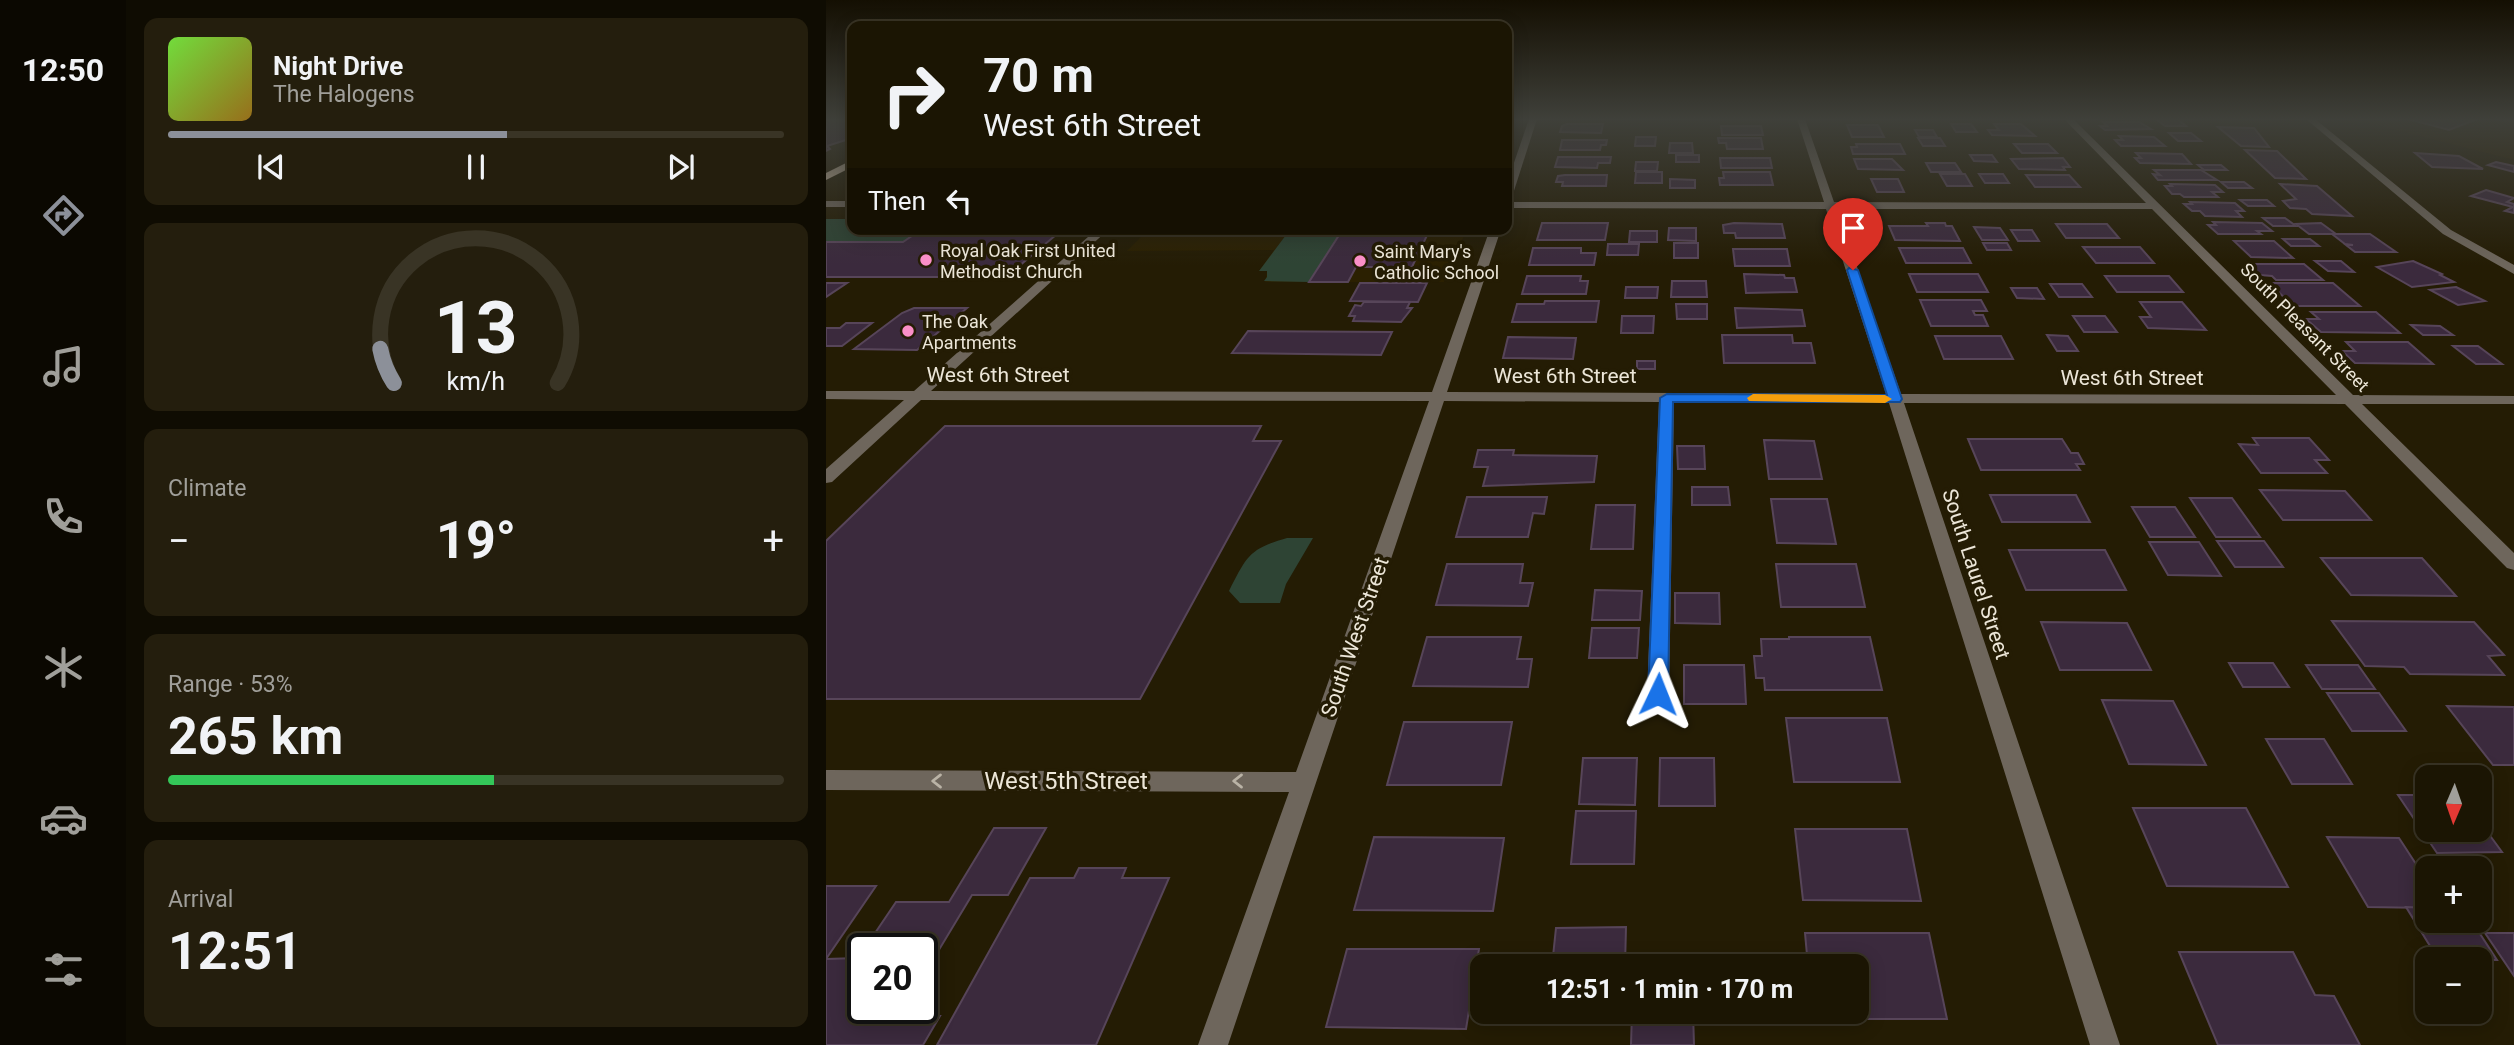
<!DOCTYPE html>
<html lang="en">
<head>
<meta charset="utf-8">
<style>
  :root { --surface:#1b1503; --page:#241e0d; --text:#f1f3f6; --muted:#a09f9a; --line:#393425; --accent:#8c9099 }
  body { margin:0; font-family:Roboto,sans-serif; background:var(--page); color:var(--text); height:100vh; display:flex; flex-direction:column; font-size:26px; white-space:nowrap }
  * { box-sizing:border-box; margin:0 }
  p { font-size:23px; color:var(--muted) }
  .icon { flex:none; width:38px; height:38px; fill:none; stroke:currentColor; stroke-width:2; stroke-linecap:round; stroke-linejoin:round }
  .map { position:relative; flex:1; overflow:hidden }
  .panel { display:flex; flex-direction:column; gap:18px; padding:18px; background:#0f0c02; width:700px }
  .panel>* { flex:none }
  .guide { position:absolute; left:21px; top:21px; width:665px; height:214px; border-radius:14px; box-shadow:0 4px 18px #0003,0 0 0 2px var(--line); background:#1b1503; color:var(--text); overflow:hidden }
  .needle { width:46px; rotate:182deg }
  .controls { position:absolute; left:1589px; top:765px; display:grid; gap:14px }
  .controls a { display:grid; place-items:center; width:77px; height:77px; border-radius:14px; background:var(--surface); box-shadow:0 4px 18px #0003,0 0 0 2px var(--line); font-size:35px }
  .speed { position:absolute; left:21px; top:933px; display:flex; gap:14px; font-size:35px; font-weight:700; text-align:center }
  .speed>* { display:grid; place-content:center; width:91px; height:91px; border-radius:50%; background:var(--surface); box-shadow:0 4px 18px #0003,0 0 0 2px var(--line); line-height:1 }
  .speed .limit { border:4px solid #111; border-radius:10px; background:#fff; color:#111 }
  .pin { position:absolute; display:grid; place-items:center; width:60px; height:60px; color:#fff; margin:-72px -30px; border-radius:50% 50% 50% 0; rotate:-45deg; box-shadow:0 0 7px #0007 }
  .pin .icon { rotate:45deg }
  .me { position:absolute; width:77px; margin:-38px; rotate:2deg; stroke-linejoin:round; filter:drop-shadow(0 0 5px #0008) }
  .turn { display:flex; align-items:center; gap:24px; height:147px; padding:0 21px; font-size:32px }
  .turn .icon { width:91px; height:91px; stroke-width:2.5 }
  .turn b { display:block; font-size:49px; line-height:60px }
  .then { display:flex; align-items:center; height:66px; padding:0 21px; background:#0003; gap:14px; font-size:26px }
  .big { font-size:52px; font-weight:700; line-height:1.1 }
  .panel .tile { flex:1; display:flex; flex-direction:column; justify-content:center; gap:10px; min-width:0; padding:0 24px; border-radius:14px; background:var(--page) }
  .panel .dial { align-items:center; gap:0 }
  .dial svg { height:182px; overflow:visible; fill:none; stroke:var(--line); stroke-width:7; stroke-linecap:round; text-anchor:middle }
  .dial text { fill:var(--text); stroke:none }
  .song { display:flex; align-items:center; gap:21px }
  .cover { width:84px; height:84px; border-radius:10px; background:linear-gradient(135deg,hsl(100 70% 55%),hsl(40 70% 35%)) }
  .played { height:7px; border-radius:4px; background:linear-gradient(90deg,var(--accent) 55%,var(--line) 55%) }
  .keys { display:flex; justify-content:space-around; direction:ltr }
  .heat { display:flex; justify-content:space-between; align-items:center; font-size:38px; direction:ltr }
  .charge { height:10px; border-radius:5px; background:linear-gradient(90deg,#34c759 53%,var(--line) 0) }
  .trip { position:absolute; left:644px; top:954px; width:399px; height:70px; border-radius:14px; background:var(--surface); box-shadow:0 4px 18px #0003,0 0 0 2px var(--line); font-weight:700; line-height:70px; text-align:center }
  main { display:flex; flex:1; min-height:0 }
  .dock { display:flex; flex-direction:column; width:126px; justify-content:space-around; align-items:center; background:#0b0801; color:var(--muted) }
  .dock .icon { width:49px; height:49px }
  .dock .current { color:var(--accent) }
  .dock b { font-size:32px; color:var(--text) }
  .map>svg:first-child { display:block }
</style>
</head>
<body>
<main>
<nav class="dock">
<b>12:50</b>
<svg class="icon current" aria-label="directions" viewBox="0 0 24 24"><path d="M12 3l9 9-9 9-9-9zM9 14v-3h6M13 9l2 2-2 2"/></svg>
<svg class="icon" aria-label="music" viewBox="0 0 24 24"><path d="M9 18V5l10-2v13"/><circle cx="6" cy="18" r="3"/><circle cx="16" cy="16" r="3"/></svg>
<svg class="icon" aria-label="phone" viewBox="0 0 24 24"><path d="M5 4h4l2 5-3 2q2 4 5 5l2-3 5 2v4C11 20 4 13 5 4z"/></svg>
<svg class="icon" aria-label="climate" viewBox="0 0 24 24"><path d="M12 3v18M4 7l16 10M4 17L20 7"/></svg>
<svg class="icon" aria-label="car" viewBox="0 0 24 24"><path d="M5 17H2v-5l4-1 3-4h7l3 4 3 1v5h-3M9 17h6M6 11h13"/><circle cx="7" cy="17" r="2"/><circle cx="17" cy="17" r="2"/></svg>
<svg class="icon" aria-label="filters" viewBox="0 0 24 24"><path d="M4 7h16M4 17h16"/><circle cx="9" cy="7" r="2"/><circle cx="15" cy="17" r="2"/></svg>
</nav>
<section class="panel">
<div class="tile">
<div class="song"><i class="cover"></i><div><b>Night Drive</b><p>The Halogens</p></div></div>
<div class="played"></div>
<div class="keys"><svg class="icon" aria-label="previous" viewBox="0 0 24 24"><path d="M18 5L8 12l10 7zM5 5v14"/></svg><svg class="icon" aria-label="pause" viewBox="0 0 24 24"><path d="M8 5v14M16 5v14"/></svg><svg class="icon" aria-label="next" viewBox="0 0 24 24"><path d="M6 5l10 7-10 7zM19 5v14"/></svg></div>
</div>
<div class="tile dial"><svg viewBox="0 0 100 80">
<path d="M14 69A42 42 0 1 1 86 69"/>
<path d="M14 69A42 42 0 0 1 8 54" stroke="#8c9099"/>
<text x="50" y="56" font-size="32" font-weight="700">13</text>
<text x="50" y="72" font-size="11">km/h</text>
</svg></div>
<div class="tile"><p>Climate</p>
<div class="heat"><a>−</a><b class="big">19°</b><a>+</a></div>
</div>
<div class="tile"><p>Range · 53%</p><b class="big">265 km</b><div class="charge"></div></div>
<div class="tile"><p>Arrival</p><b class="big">12:51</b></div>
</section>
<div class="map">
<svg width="1688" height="1045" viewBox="0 0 1688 1045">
  <rect width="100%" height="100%" fill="#241c04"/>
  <g fill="#2b2001">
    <polygon points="1517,119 1688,119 1688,160 1551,125 1521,122"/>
    <polygon points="323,229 641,229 618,282 439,282 441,271 433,271 448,250 301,251"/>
  </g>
  <g fill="#2e4434">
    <polygon points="0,219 26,219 26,229 96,229 77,242 0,242"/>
    <polygon points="517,229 483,282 438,281 441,277 441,271 433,271 463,231"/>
    <path d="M461,538H487L460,584L454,603H414L403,591C421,556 423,549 461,538Z"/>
  </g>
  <g fill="#3b2a3d" stroke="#574559" stroke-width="2">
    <polygon points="0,119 26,119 26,138 1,146 4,149 0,151"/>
    <polygon points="1330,119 1351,119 1360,126 1339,126"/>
    <polygon points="1582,119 1651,119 1623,130"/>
    <polygon points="1277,122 1313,122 1325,129 1279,130 1274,126 1281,126"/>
    <polygon points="741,124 777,124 775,133 734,132 736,126"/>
    <polygon points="1125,124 1145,124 1151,132 1130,132"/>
    <polygon points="1168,124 1195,124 1209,136 1166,135 1162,130 1173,130"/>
    <polygon points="1021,125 1052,125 1058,137 1026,137"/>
    <polygon points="895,126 935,126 937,135 896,135"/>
    <polygon points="1392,127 1428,128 1443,147 1415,146"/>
    <polygon points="1089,130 1107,130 1111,137 1093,137"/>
    <polygon points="1343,133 1365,133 1375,141 1352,141"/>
    <polygon points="1293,136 1328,137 1339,146 1295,146 1289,140 1297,140"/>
    <polygon points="810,137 830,137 829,146 809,146"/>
    <polygon points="892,138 935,138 937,149 901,149 900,143 893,143"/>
    <polygon points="1092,138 1114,138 1119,146 1097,146"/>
    <polygon points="736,140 781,140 780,145 775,145 774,150 734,150"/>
    <polygon points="844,143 866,143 867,153 843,153"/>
    <polygon points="1030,144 1074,144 1079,154 1027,154 1025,147 1031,147"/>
    <polygon points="1188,144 1222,144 1231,153 1196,153"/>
    <polygon points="1419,150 1451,151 1480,179 1449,178"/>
    <polygon points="1310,153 1356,154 1365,164 1314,163 1309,158 1315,158"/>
    <polygon points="1589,153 1633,156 1657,169 1606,167"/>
    <rect x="850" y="155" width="23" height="7"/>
    <polygon points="1144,155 1166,155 1171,162 1148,161"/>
    <polygon points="732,157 785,157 784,163 772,163 771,168 729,167"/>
    <polygon points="894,158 944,158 946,168 895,168"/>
    <polygon points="1237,158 1244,167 1237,167 1239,170 1193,169 1185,159"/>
    <polygon points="1028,159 1066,159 1077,170 1032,169"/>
    <polygon points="810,162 832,162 831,171 809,171"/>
    <polygon points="1670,162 1688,166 1688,172 1662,165"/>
    <polygon points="1100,163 1129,163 1135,172 1105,172"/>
    <polygon points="1372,165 1395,165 1401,170 1378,170"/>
    <polygon points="1328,170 1375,170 1391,180 1332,180 1327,174 1334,175"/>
    <polygon points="810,172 836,172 836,183 809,183"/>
    <polygon points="897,172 944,172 947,185 894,185 893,178 898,178"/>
    <polygon points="1114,174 1139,174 1146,186 1121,186"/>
    <polygon points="1153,174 1177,174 1183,183 1159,183"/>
    <polygon points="739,175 781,175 780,186 736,186 737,182 730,182 732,176"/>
    <polygon points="1200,175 1243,175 1254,187 1209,187"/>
    <polygon points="844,179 869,180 869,188 844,188"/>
    <polygon points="1045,179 1072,179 1078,192 1051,192"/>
    <polygon points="1395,182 1418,182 1426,188 1402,188"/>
    <polygon points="1344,184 1389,185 1397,192 1386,192 1392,197 1358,197 1354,194 1346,194 1339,186 1346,186"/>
    <polygon points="1454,184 1491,186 1526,216 1486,214 1480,209 1464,208 1457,201 1470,199"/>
    <polygon points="1660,190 1688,198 1681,202 1688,204 1688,213 1679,211 1687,207 1645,196"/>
    <polygon points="1414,200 1441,200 1448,206 1422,206"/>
    <polygon points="1364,202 1409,203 1418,211 1410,211 1416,217 1379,216 1374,211 1366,211 1358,204 1366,204"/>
    <polygon points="1437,218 1459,218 1470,226 1447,226"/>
    <polygon points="1387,222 1436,223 1446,231 1431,231 1435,234 1392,234 1382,225 1390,225"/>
    <polygon points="716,223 782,223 779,240 711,240"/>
    <polygon points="908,223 956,224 959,238 910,238 909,233 898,233 897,225"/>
    <polygon points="1100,223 1119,223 1120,226 1126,226 1134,241 1069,240 1063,226 1102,226"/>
    <polygon points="1495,223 1510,234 1483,234 1470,224"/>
    <polygon points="1230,224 1281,224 1293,238 1240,238"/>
    <polygon points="1148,227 1174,228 1182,240 1156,240"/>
    <polygon points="843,228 870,228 870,241 842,240"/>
    <polygon points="96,229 237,229 180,277 0,277 0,242 77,242"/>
    <polygon points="517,229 604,229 586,267 530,267 522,282 483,282"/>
    <polygon points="1185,230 1206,230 1213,241 1192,241"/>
    <polygon points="804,231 831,231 831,242 803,242"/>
    <polygon points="1506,234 1544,234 1570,252 1529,252 1520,245 1527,245 1519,244"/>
    <polygon points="1457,239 1484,239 1493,246 1465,246"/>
    <polygon points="1408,241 1448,241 1467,258 1425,257"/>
    <rect x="848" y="243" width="24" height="15"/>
    <polygon points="1157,243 1181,243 1185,250 1161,250"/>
    <polygon points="782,244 813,244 812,255 781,255"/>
    <polygon points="1257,247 1314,247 1328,263 1270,263"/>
    <polygon points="707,248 755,248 755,253 770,253 768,265 703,265"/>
    <polygon points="1073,248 1137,248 1145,263 1080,263"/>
    <polygon points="907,249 961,249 964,266 909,266"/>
    <polygon points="1489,261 1515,261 1528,272 1502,271"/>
    <polygon points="1587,261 1616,274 1614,275 1628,282 1586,287 1551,267"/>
    <polygon points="1421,264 1478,264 1497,280 1450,280 1446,276 1434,275"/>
    <polygon points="918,274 958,275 959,278 968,278 971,292 920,293"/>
    <polygon points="1083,274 1152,274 1162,292 1091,292"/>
    <polygon points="701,276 755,276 754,281 762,281 760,294 696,294"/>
    <polygon points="1279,276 1343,276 1357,292 1291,292"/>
    <polygon points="846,281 880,281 881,297 845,297"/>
    <polygon points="0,283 21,283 0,297"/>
    <polygon points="534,283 601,283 592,302 524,301"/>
    <polygon points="1443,283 1507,283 1534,306 1467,306"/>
    <polygon points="1224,284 1256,284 1266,297 1233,297"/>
    <polygon points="800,287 832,287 831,298 799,298"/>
    <polygon points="1630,287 1659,301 1632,305 1604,290"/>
    <polygon points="1185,288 1211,288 1218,299 1191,298"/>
    <polygon points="1094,300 1155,300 1161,311 1147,311 1149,315 1157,315 1162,326 1105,326"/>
    <polygon points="719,301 773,301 770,322 686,322 691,304 718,304"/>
    <polygon points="538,302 584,302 581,308 586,308 575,322 527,321 529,316 523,316 529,305 535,306"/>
    <polygon points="1314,302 1356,302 1380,330 1322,328 1314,317 1325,317"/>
    <polygon points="850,304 881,304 881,319 851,319"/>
    <polygon points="88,308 141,308 91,350 28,349 76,313"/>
    <polygon points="909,308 976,310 979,326 911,328"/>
    <polygon points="1485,312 1550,312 1574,333 1495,332 1480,319 1493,319"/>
    <polygon points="796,316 828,316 827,333 795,333"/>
    <polygon points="1247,316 1279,316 1291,332 1258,332"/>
    <polygon points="20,323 46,323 16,346 0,346 0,328 14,328"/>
    <polygon points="1585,325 1614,326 1627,335 1597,335"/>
    <polygon points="422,331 566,332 555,355 406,353"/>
    <polygon points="896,335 966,335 967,343 985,343 989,363 898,363"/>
    <polygon points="1221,335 1242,336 1252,351 1231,351"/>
    <polygon points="1109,336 1175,336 1187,359 1118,359"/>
    <polygon points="682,337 750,338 747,359 677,358"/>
    <polygon points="1520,342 1582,342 1607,364 1529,363 1516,351 1529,351"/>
    <polygon points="1627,346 1652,346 1676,364 1650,364"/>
    <rect x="811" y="361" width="18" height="8"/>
    <polygon points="119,426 435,426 427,441 455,441 314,699 0,699 0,541"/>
    <polygon points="1427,438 1483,438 1503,460 1489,460 1501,473 1435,473 1413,444 1432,445"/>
    <polygon points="1142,439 1236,439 1245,453 1252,453 1258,464 1250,464 1254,470 1155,470"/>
    <polygon points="938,440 988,441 996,479 943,479"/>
    <polygon points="851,446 878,446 879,469 852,469"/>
    <polygon points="652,450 688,450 687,455 771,456 768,482 657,486 662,467 648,467"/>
    <polygon points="866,487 902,487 904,505 866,505"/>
    <polygon points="1434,490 1519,491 1545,520 1457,520"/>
    <polygon points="1164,495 1250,495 1264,522 1176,522"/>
    <polygon points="641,497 721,497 718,514 707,513 702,537 630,537"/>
    <polygon points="1364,498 1406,498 1434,537 1390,537"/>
    <polygon points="945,499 1001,499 1010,544 951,543"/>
    <polygon points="770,505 809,505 807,549 765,549"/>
    <polygon points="1306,507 1349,507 1369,537 1324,537"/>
    <polygon points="1391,541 1438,541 1457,567 1409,567"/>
    <polygon points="1323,542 1373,542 1395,576 1342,575"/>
    <polygon points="1183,550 1279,550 1300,590 1200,590"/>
    <polygon points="1495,558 1596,558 1630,596 1525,595"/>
    <polygon points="621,564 697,564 694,583 707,583 702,606 610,605"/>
    <polygon points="950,564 1030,564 1039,607 955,607"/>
    <polygon points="769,590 816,591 814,620 766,620"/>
    <polygon points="849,593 893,593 894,624 849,623"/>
    <polygon points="1506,621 1648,622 1678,655 1662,656 1678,675 1584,674 1578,667 1539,666"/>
    <polygon points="1215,622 1301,623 1325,670 1234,670"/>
    <polygon points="766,628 813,628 811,658 763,658"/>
    <polygon points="601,637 695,637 691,659 706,659 702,687 587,686"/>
    <polygon points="963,637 1044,637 1056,690 939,690 938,678 930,678 928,656 936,656 935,639 963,639"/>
    <polygon points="1403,663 1447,663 1463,687 1417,687"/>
    <polygon points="858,665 918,665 920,704 858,704"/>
    <polygon points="1480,665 1532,665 1549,689 1496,689"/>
    <polygon points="1501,693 1553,693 1580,731 1526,731"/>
    <polygon points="1276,700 1347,701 1380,765 1303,764"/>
    <polygon points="1621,706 1688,707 1688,765 1667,765"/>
    <polygon points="960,718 1061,718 1074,782 968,782"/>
    <polygon points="578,722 686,722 675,785 561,785"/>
    <polygon points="1440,739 1498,739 1526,784 1466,784"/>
    <polygon points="757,758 811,758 809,805 753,804"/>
    <polygon points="834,758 888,758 889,806 833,806"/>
    <polygon points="1572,795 1601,795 1601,830 1654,830 1654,822 1676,852 1611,853"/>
    <polygon points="1307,808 1420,808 1462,887 1341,886"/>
    <polygon points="750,811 810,811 808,864 745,864"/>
    <polygon points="168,828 220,828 182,895 146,895 96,978 96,948 39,948 70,902 123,902"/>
    <polygon points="969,829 1081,829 1095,901 977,900"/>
    <polygon points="548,837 678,838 667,911 528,910"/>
    <polygon points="1501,837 1573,838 1601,881 1601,908 1542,907"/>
    <polygon points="253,868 300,868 296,878 343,878 270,1045 111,1045 204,878 248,878"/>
    <polygon points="0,886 50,886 0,959"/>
    <polygon points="1580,907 1601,908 1601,920 1645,920 1671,960 1612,959"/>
    <polygon points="800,927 799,966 726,966 730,928"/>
    <polygon points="979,933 1103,933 1121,1019 1010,1019 1009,1012 1031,1012 1031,966 982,966"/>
    <polygon points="1659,933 1688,933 1688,976"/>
    <polygon points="521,949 653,949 640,1029 500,1027"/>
    <polygon points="37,951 37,1008 51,1008 46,1016 114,1016 97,1045 0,1045 0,959 32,958"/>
    <polygon points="1353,952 1467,952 1489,995 1508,996 1534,1045 1392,1045"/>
    <polygon points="806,1012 867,1012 868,1045 805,1045"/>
  </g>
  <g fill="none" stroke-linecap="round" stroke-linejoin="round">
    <g fill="#6e665c" fill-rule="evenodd">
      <polygon points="703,119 711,119 686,197 681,200 681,183"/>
      <path d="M971,119H979L1008,202L1320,203L1238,119H1247L1527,395L1688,396V404H1536L1688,553V570L1681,568L1519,404L1078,403L1294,1045H1264L1063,403L848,402L843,694L840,700L832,702L824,700L821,694L833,402L618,401L402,1045H372L463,792L0,790V770L470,772L603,401L95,400L6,482L0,483V469L78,400L0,399V391H88L271,229H283L105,391L606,392L664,229H675L621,392L1060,394L1000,209L681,208V202H998ZM1011,209H1326L1510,395L1075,394Z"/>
      <polygon points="1480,119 1489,119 1625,230 1688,265 1688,274 1617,234"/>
      <rect x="0" y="201" width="26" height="6"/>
    </g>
    <polygon fill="#c1b19b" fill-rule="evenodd" points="26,160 26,167 0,180 0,173"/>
  </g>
  <defs><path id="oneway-chevron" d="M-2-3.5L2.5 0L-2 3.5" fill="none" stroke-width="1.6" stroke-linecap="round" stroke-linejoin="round" transform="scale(1.75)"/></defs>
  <g stroke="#bab3a6">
    <use href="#oneway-chevron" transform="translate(111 781) rotate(-180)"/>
    <use href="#oneway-chevron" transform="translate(412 781) rotate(-180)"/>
  </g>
  <linearGradient id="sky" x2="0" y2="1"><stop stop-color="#140f02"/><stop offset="0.45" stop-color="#3f403a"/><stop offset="1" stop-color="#3f403a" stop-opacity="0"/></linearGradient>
  <rect width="1688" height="265" fill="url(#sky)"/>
  <polygon fill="#1a73e8" stroke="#114b97" stroke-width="2" points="1023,268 1032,270 1076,399 1074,402 847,402 842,694 839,699 832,701 825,699 822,694 834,398 841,394 1061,395 1021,270"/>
  <polygon fill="#f59e0b" points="927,394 1059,395 1066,399 1059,403 923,401 921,398"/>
  <g fill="#fa8fc7" stroke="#241c04" stroke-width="2.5">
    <circle cx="100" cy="260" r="7"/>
    <circle cx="534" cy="261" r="7"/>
    <circle cx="82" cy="331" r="7"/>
  </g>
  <g text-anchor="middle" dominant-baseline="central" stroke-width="7" stroke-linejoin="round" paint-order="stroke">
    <g font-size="18" fill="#ece6d8" stroke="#241c04" text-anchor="start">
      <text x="114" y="250">Royal Oak First United<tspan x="114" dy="21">Methodist Church</tspan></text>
      <text x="548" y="251">Saint Mary's<tspan x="548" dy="21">Catholic School</tspan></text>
      <text x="96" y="321">The Oak<tspan x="96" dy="21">Apartments</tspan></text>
    </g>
    <g font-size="18" fill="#ece6d8" stroke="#241c04">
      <text transform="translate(1479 327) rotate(45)">South Pleasant Street</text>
    </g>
    <g font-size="21" fill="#ece6d8" stroke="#241c04">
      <text x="172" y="375">West 6th Street</text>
      <text x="739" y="376">West 6th Street</text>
      <text x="1306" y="378">West 6th Street</text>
      <text transform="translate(1150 574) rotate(72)">South Laurel Street</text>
      <text transform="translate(529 637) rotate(-71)">South West Street</text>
    </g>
    <g font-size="24" fill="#ece6d8" stroke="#241c04">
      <text x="240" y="781">West 5th Street</text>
    </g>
  </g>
</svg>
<div class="controls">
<a><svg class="needle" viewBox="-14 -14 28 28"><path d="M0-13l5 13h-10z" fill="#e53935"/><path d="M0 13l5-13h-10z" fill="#a09f9a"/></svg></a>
<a>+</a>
<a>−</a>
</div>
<div class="speed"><div class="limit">20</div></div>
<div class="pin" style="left:1027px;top:270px;background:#d93025"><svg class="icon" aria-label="arrive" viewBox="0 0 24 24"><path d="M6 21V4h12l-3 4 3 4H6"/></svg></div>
<svg class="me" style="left:832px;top:694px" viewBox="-20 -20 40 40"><path d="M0-17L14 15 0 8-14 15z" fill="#1a73e8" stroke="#fff" stroke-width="4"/></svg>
<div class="trip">12:51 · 1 min · 170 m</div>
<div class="guide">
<div class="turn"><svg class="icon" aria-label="right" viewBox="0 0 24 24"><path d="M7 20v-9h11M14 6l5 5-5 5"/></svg><div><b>70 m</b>West 6th Street</div></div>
<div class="then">Then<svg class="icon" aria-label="left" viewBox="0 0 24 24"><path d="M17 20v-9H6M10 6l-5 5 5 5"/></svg></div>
</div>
</div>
</main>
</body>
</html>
